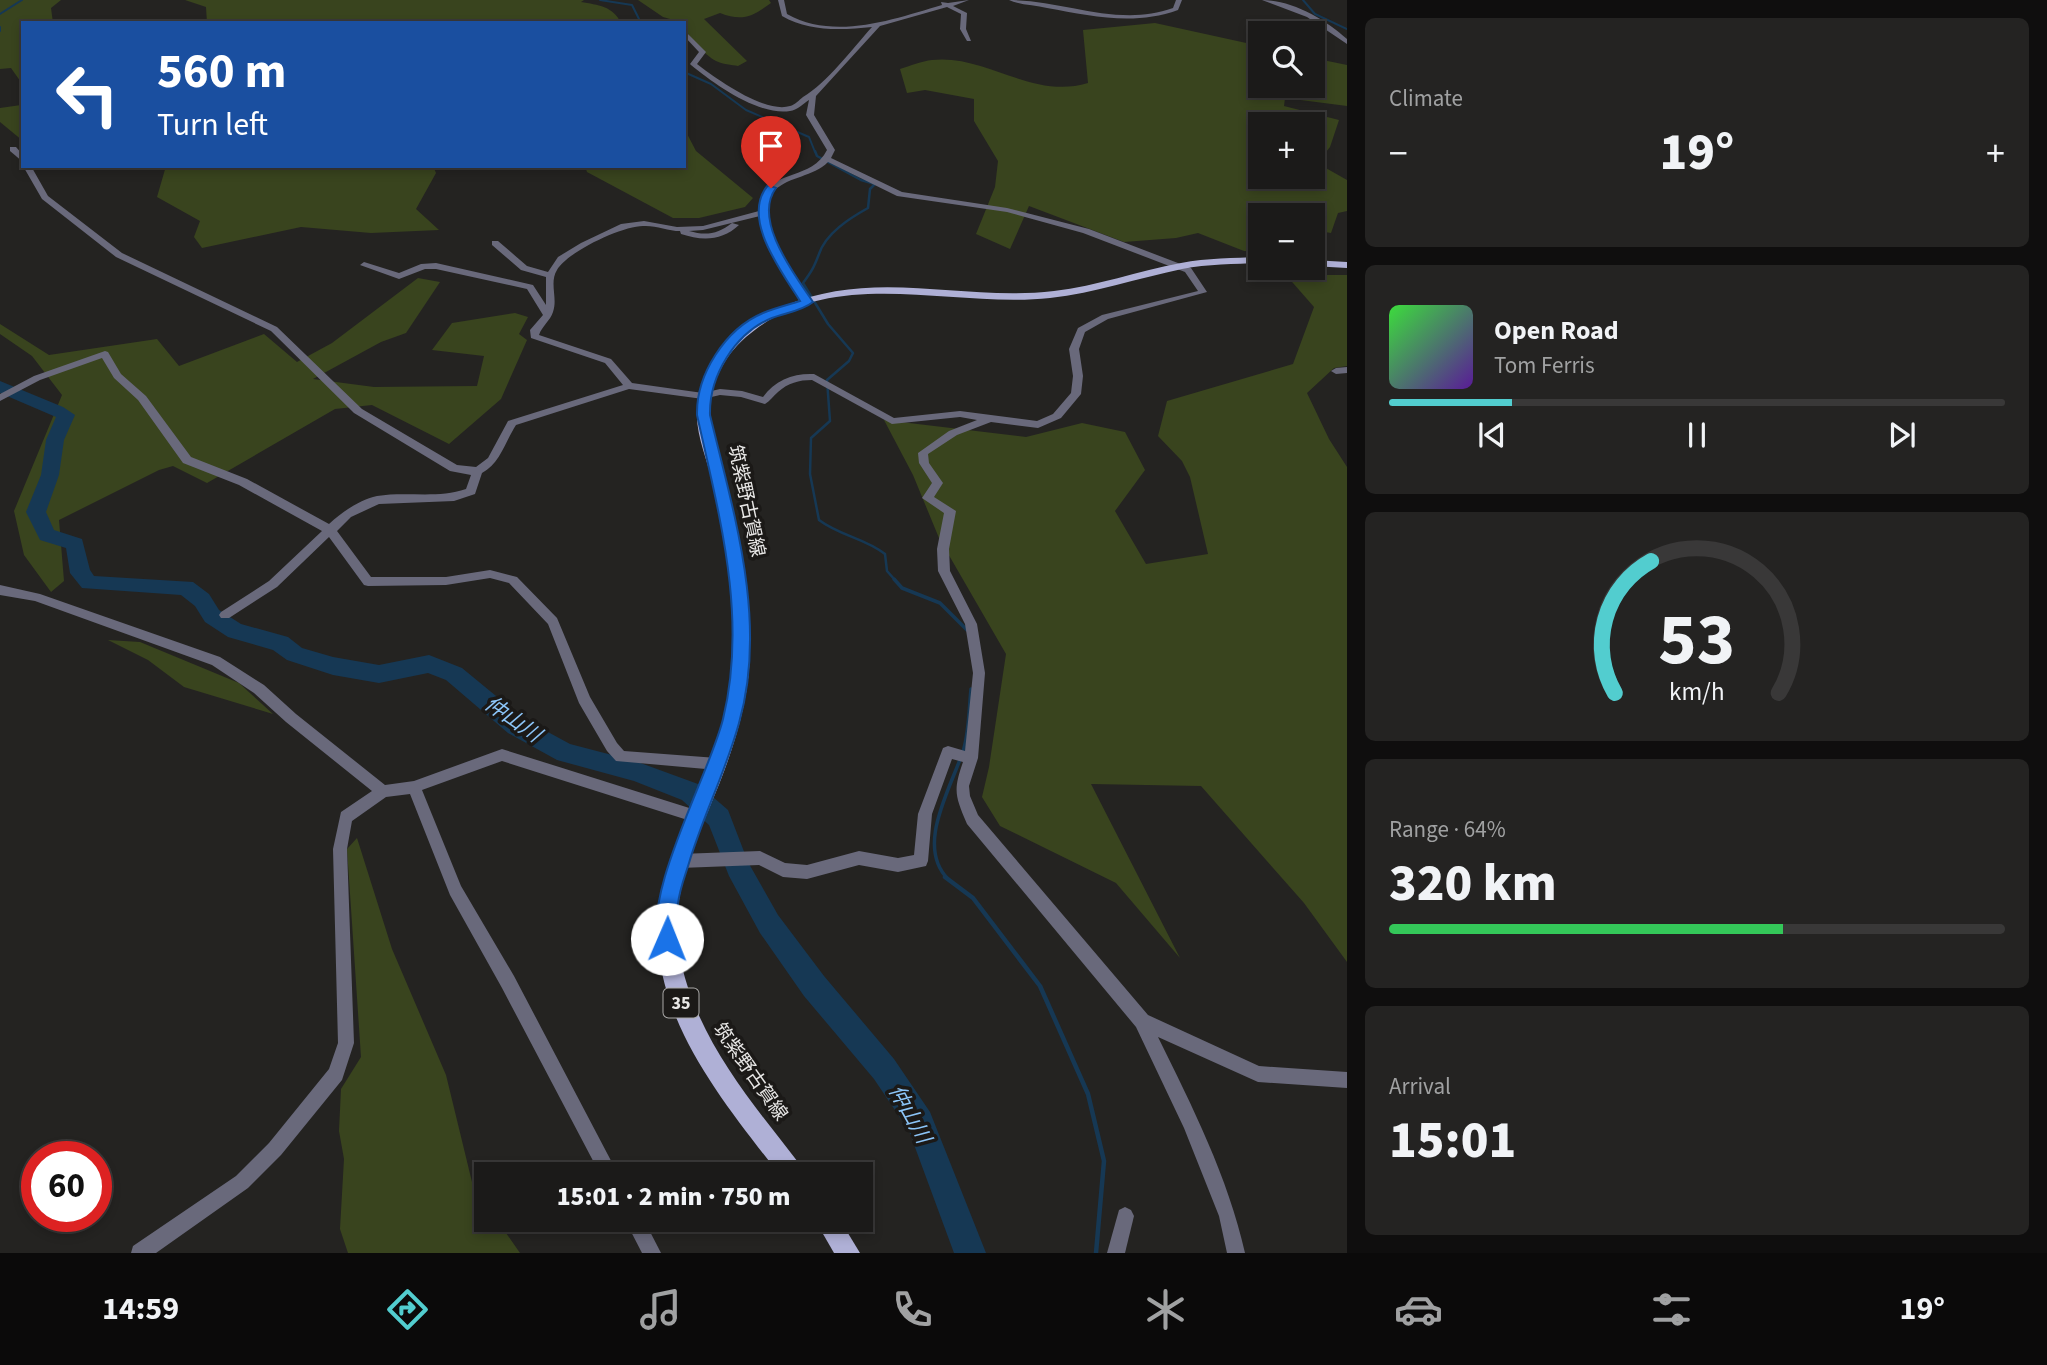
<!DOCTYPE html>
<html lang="en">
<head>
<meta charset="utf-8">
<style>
  :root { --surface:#1b1a19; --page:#242322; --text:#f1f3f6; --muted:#a0a1a2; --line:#393838; --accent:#52cdcf }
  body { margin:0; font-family:"Source Sans 3","Noto Sans JP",sans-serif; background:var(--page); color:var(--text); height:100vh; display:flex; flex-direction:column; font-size:26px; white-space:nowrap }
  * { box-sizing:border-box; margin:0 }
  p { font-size:23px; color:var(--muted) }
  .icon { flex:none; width:38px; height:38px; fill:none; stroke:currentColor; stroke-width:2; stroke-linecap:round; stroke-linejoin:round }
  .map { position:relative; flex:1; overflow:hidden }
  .side { display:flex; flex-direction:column; gap:18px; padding:18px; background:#0f0e0e; width:700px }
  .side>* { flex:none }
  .hud { position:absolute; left:21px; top:21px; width:665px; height:147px; border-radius:0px; box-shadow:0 4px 10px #0003,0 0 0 2px var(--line); background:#1a4fa0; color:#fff; overflow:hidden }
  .fabs { position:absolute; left:1248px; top:21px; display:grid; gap:14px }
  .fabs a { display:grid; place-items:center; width:77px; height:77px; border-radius:0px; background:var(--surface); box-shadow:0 4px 10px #0003,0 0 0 2px var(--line); font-size:35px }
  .speed { position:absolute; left:21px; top:1141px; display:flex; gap:14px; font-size:35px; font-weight:700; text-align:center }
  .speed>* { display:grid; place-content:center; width:91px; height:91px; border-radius:50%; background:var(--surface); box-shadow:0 4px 10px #0003,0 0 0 2px var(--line); line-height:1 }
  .speed .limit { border:10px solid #d22; background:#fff; color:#111 }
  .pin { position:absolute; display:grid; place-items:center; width:60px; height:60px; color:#fff; margin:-72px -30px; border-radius:50% 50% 50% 0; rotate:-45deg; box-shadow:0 0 7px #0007 }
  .pin .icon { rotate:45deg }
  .me { position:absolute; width:77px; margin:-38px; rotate:1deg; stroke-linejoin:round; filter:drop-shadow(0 0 5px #0008) }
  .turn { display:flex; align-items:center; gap:24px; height:147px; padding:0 21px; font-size:32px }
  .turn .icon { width:91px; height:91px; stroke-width:2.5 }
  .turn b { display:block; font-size:49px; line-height:60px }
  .big { font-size:52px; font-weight:800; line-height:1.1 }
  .side .tile { flex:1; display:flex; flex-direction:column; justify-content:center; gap:10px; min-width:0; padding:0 24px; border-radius:10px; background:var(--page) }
  .side .dial { align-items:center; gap:0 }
  .dial svg { height:182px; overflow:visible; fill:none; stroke:var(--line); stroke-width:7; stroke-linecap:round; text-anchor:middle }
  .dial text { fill:var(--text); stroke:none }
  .song { display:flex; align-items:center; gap:21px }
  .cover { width:84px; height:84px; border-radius:10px; background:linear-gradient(135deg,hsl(120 70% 55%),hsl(270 70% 35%)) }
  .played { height:7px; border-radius:4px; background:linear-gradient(90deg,var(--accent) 20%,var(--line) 20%) }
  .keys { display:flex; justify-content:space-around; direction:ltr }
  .heat { display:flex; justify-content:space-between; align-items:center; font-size:38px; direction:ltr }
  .charge { height:10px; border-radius:5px; background:linear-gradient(90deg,#34c759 64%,var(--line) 0) }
  .trip { position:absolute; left:474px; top:1162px; width:399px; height:70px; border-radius:0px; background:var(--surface); box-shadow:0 4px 10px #0003,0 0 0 2px var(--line); font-weight:800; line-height:70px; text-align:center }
  .dock { display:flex; height:112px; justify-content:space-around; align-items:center; background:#0b0a0a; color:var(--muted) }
  .dock .icon { width:49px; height:49px }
  .dock .on { color:var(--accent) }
  .dock b { font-size:32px; color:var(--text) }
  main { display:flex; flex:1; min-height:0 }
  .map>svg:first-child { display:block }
</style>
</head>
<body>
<main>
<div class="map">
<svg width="1347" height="1253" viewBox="0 0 1347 1253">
  <rect width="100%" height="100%" fill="#242321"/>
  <g fill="#39441e" fill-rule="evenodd">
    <polygon points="0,0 61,0 51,8 53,23 23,23 23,85 11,68 0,69"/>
    <path d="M185,0H584L581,2C598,5 613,6 621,23H207L206,7Z"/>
    <path d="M638,0H769L771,3C753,16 743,22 720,13L704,19L747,61L738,66C732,65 722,64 716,61C705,55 685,35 684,23L663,17Z"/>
    <path d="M1155,23L1260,46V86H1312L1313,58L1347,65V106L1285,98L1284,106L1339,120L1330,147L1317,163L1347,180V211L1338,213L1331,233L1313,230L1312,215H1260V251H1244L1198,233L1176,238L1124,242L1029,206L1010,249L976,234L995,187L998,161L974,121V99L925,90L907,93L900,69C910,66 922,61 932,60C986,54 1032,100 1088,83L1083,30ZM1260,124H1312V177H1260Z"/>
    <polygon points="21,105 23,106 23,141 0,122 0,108"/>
    <polygon points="684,128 696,151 753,198 745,207 699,218 673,218 587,172 585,166 684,166"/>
    <polygon points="166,166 433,166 436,173 416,209 439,230 371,233 301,227 202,248 194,237 200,221 157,197"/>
    <polygon points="1286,275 1347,275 1347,366 1334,368 1307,393 1329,439 1347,467 1347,962 1304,903 1201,786 1091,784 1180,958 1116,883 1000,826 982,797 989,767 1006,654 939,538 913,475 884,420 1026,437 1082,423 1125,432 1145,470 1115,511 1146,564 1208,554 1190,477 1182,461 1158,436 1167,401 1293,364 1314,307"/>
    <polygon points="418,278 440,282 406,333 381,342 313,379 374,387 477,386 484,356 432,350 452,323 515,313 528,317 519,334 527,340 501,399 449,444 372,405 335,409 207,483 173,466 159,470 59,520 64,581 51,592 24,555 14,511 62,395 32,356 0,334 0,324 49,355 157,339 179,366 264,334 297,362 332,343"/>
    <polygon points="108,640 140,642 239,683 273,714 184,687 148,660"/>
    <polygon points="357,838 392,949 446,1075 472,1182 486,1204 486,1220 497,1220 520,1253 348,1253 340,1229 344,1159 339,1131 341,1089 361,1057 347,849"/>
  </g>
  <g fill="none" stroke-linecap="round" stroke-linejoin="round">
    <g stroke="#163854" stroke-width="2">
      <polyline points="600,0 632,5 641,23"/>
      <polyline points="1303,0 1315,14 1347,29"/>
      <polyline points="0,14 22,0"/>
      <polyline points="0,27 0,31"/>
      <polyline points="684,72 711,84 746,110 809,137 815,152"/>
    </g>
    <path stroke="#163854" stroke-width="2.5" d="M815,151L817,156L861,180L875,184L870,189L868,208C850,218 826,233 819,254C814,267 812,271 803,283L828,324L853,353L849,361L827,380L830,421L811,438L810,474L819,520C840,536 865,538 885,554L887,571L895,580"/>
    <g stroke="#163854" stroke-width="3.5">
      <polyline points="894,579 902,588 940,603 967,630"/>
      <path d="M948,879C914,845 953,785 964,748C969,730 969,708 971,689"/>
    </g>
    <polyline stroke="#163854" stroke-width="4.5" points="945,877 973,898 1040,986 1088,1094 1104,1161 1096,1253"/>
    <polygon fill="#163854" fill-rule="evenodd" points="0,381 63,407 75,415 64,440 59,475 46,512 54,530 82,539 90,570 94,576 193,582 209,594 219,610 241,624 288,637 302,648 333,657 379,665 429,655 462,668 524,719 570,744 635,761 698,784 728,810 748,862 778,915 824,976 894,1059 930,1112 986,1253 954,1253 909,1131 874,1079 804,996 760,933 729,876 709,825 682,800 634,781 557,760 508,733 446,680 428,673 379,683 333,675 287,660 273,650 228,637 205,622 195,606 181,595 82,588 70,573 66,548 40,540 26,512 41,475 46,440 56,417 0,393"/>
    <g fill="#69697b" fill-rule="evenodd">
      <path d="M778,0H784L787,14C835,41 894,19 942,5L941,2L948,3L969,0L953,6L967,13L966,29L971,41H967L960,29L961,14L947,7L880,26L816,96L814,115L835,150L831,158L902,192L1007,208L1089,229L1191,268L1207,292L1108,319L1085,332L1079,349L1083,376L1081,394L1061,418L1038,428L991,422L957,435L928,454L929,463L943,483L934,497L956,511L949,549L950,571L977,624L985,673L978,758L969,786L970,796L978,815L1148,1015L1259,1066L1347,1072V1088L1258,1082L1158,1037C1192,1106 1228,1177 1245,1253H1227L1219,1216L1184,1128L1136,1027L967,824C955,795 953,791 963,762L952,759L932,814L928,861L926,866L898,872L859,865L807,879L783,877L759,865L680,868L675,866L673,861L675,856L680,854L760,851L785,863L807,865L859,851L898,858L914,855L918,814L943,748L948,746L965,751L973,673L965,624L938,571L937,549L944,513L922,498L932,483L919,463L918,453L949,431L977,420L960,417L892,424L812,380C799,380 788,383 778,392C773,396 770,401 765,404L741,397L720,395L703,399L629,389L516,425C505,442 500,464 482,473L475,494L454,501L379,504L351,517L337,531L371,577H446L490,570L517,577L557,618L590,697L617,743L624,751L717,758L722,760L724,764L722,768L717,770L616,761L607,751L579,703L548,624L509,583L490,578L446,585L368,586L364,585L329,537L277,587L229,618H221L219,615L221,612L269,581L322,531L239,485L183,463L138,400L114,378L102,358L40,380L0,401V394L34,376L105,351L108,352L121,374L146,396L191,457L247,479L329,524C342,512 359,500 377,496C406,491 437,499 466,489L471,475L450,471L354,413L271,331L116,257L42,199L23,166H31L48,196L122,253L277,327L362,409L457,465L476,467L488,458L508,421L623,385L605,363L531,338L530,330L543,315L527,289L436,269H425L399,279L360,265L364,262L399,273L421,264L436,263L533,285L546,305V277L521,270L492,245V241H498L527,266L548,272L558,257L581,243L621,224L644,221L677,227L703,226L759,211C765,165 810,184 827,150L806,115L809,100C803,104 797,110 790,111C759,116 714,84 691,65L690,64L699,52L684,36V30L706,52L697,64C715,78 765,114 790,106C795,105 799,100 803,97C826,84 853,48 872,27C842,30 809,32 782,16ZM828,162L897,196L1007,212L1083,233L1185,272L1198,291L1102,315L1078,328L1069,349L1073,376L1071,393L1053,414L1037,421L960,411L894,418L814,374C794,373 775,380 763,397L742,391L720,389L703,393L632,383L611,359L539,335C542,326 550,321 553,312C558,298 549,283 557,270C567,252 622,226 643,226C655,225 668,231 680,231L681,234C702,241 722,241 739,225L732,223C718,234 706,236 689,231L703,230L760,216C766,248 785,277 804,304H810L811,302C796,280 749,214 775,190C790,176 813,177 828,162Z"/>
      <path d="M1009,0C1065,0 1118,28 1173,8L1176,0H1182L1178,10C1134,26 1091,16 1047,8C1035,5 1020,5 1009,0Z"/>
      <path d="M1262,0C1292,0 1325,19 1347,39V44L1307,17Z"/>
      <polygon points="10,147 16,147 23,155 23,162 10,151"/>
      <polygon points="1347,367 1347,373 1336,374 1331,371 1336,368"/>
      <polygon points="0,585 40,594 220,657 264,685 296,714 385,785 414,781 502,749 702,812 704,817 702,822 697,823 502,761 422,790 461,886 514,976 618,1174 600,1174 502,988 450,895 410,794 386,797 352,821 347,849 354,1043 342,1080 281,1155 248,1188 156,1253 131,1253 133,1246 236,1176 269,1143 329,1069 338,1043 333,849 341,812 372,791 286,722 254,693 212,665 35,601 0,595"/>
      <polygon points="1125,1207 1131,1210 1134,1216 1125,1253 1107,1253 1119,1210"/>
      <polygon points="625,1220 644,1220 661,1253 642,1253"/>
    </g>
    <g fill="#afb0d6" fill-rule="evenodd">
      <path d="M1260,257V263C1234,264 1208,264 1182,269C1138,278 1095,293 1050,298C950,309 831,263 746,337C724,356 711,382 710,412C709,433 722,466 727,488C740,539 750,590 750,642C751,688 739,732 723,774C702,830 668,890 679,952C694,1036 750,1100 801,1166L804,1174H779C728,1108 666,1034 658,947C653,886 684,830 705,774C723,729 735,683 734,634C733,583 724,533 713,484C708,462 696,435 697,413C697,382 714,351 738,331C750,321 766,313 782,307C875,267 959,302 1054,291C1097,286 1138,271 1181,263C1207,258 1234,258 1260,257Z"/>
      <polygon points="1312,260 1347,262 1347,268 1312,266"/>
      <polygon points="815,1220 840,1220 860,1253 834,1253"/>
    </g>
  </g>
  <path fill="#1a73e8" stroke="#114b97" stroke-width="2" d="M768,185L776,188C752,220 795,275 813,302C802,311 785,313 772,318C735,333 709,376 710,415C734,514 768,622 739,723C726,771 703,816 689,863C685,876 679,891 678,904C676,919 680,933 675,946L667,949L660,946C640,898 710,773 723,719C748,617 719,515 697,415C696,375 725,329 763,313C775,308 788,305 800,301C782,272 740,218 768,185Z"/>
  <g text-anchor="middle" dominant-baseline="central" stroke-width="7" stroke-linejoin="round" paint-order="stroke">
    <rect fill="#1b1917" stroke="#aaa9a8" stroke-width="2" x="663.5" y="988.5" width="35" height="29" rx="5"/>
    <g font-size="18" font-weight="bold" fill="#e8e7e6">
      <text x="681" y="1003">35</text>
    </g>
    <g font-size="19" fill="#e8e7e6" stroke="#1b1917">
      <text transform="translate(746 501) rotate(78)">筑紫野古賀線</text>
      <text transform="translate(750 1072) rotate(55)">筑紫野古賀線</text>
    </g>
    <g font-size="21" font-style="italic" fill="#8cc5f8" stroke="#1b1917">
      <text transform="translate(513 719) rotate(35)">仲山川</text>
      <text transform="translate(910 1114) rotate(61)">仲山川</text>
    </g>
  </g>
</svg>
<div class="fabs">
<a><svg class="icon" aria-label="search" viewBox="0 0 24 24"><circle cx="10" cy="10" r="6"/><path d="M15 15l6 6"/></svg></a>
<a>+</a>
<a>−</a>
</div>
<div class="speed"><div class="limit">60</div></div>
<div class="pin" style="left:771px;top:188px;background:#d93025"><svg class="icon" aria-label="arrive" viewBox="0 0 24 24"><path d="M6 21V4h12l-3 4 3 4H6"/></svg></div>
<svg class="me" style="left:667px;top:939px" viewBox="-20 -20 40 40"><circle r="19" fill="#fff"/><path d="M0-13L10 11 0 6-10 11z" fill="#1a73e8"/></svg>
<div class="trip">15:01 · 2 min · 750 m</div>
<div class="hud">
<div class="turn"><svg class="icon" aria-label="left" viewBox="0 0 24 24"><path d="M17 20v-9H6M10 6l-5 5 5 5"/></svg><div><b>560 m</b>Turn left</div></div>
</div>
</div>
<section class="side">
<div class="tile"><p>Climate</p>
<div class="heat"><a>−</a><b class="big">19°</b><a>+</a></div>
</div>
<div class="tile">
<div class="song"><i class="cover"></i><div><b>Open Road</b><p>Tom Ferris</p></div></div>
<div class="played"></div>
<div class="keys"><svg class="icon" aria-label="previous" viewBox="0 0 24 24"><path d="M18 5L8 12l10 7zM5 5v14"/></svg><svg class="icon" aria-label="pause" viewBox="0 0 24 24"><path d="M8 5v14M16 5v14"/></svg><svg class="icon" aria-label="next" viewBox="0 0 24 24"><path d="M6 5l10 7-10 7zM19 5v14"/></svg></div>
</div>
<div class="tile dial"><svg viewBox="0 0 100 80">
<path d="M14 69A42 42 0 1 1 86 69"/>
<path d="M14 69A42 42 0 0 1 30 11" stroke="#52cdcf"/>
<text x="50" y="56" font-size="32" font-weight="700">53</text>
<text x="50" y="72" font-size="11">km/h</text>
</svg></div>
<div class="tile"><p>Range · 64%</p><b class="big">320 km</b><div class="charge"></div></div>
<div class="tile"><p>Arrival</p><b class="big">15:01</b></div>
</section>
</main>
<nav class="dock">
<b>14:59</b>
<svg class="icon on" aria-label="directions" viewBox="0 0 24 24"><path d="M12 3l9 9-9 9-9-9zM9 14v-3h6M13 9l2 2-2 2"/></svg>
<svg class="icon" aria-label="music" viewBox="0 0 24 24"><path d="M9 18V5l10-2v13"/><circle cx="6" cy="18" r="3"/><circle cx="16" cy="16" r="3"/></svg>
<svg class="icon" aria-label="phone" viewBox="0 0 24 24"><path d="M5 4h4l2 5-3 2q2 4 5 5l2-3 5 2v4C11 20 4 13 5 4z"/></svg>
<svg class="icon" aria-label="climate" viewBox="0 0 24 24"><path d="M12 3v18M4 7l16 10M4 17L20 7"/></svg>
<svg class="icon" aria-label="car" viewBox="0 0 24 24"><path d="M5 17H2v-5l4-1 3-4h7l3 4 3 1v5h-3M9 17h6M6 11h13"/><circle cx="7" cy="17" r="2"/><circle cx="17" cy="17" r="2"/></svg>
<svg class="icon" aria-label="filters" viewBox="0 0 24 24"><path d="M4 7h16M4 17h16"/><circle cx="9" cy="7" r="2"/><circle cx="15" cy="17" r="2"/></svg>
<b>19°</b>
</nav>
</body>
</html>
